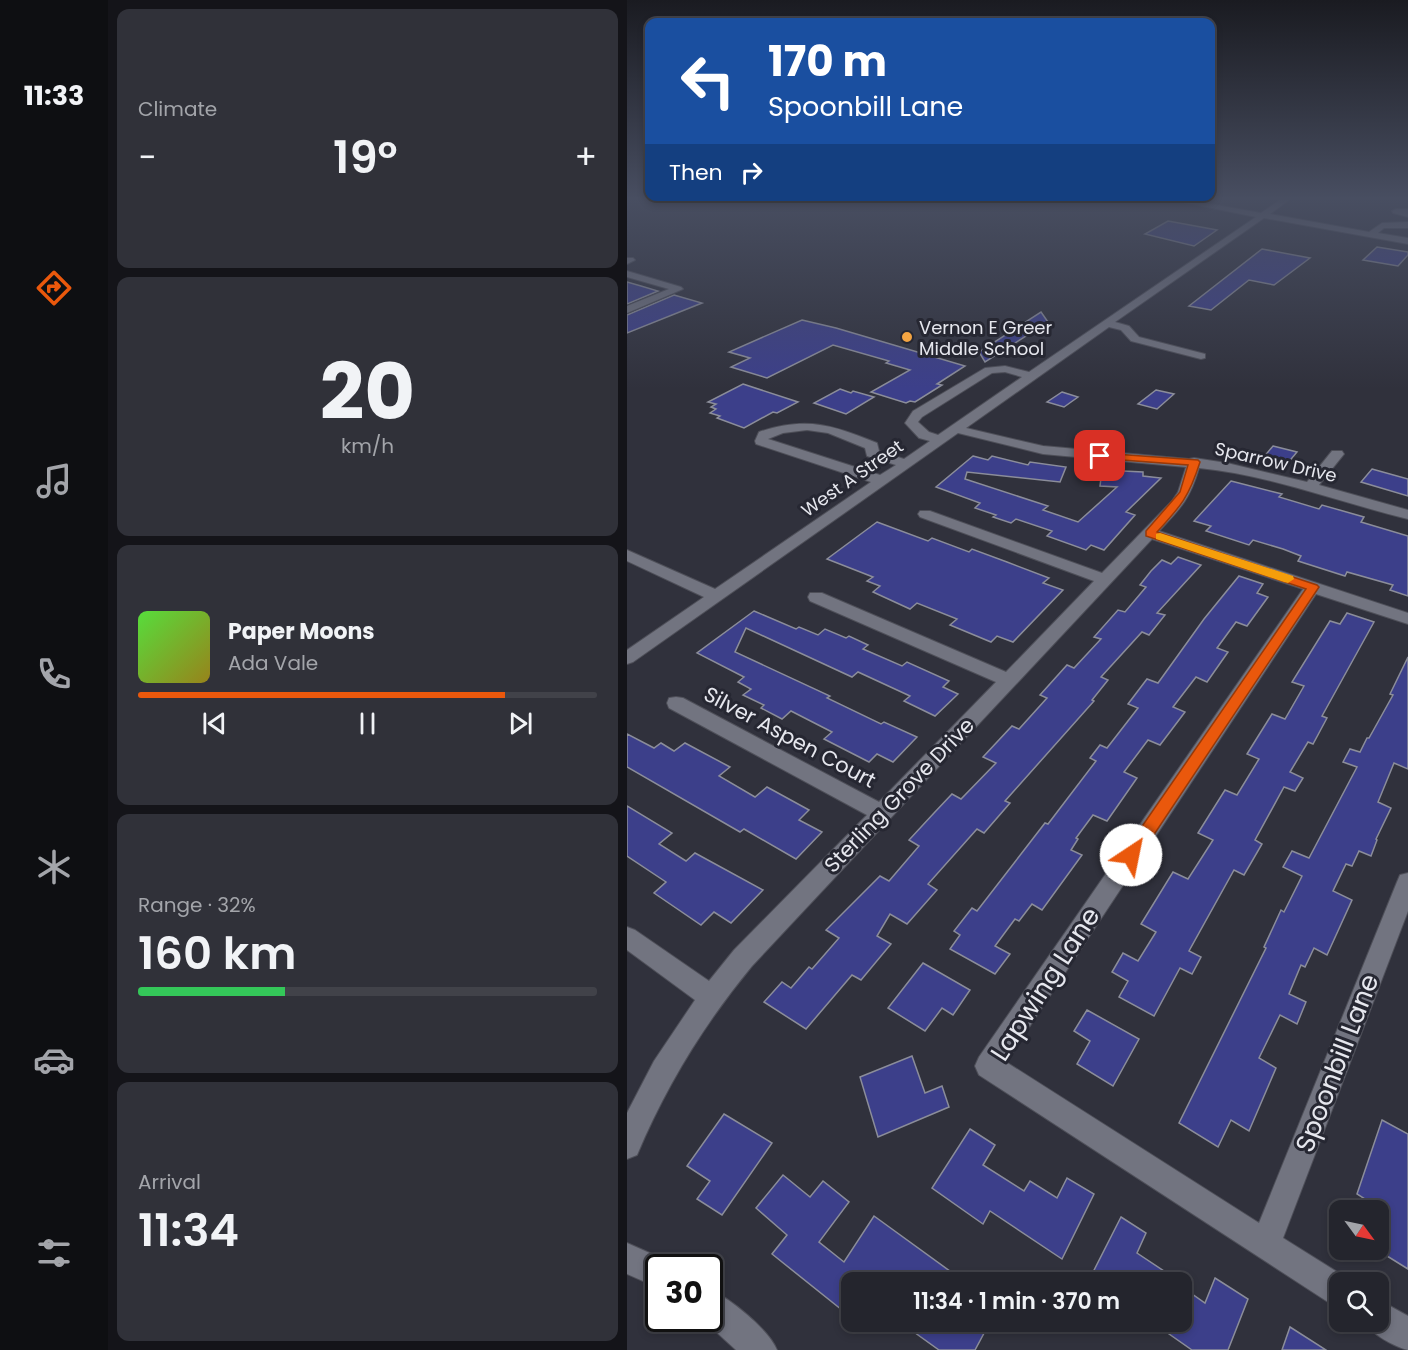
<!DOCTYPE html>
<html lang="en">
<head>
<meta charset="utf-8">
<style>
  :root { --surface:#24252d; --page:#303139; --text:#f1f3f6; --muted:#a3a5aa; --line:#414249; --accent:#ea580c }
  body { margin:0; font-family:Poppins,sans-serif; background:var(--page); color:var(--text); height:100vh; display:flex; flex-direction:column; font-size:22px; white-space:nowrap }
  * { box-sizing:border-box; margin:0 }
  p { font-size:20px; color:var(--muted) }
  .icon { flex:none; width:33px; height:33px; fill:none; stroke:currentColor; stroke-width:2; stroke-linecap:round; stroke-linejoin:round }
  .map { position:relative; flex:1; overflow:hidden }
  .side { display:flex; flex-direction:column; gap:9px; padding:9px; background:#141419; width:519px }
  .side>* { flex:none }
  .banner { position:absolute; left:18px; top:18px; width:570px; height:183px; border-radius:12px; box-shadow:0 3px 9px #0003,0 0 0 2px var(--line); background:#1a4fa0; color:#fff; overflow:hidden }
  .needle { width:39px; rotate:123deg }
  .buttons { position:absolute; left:702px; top:1200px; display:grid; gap:12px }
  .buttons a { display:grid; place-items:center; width:60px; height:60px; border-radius:12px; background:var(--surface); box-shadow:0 3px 9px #0003,0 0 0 2px var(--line); font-size:30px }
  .speed { position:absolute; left:18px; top:1254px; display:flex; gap:12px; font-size:30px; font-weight:700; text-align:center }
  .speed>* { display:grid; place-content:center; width:78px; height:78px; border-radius:50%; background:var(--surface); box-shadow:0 3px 9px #0003,0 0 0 2px var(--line); line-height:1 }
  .speed .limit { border:3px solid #111; border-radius:9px; background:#fff; color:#111 }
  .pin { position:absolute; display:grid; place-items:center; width:51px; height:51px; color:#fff; margin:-26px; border-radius:12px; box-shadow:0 3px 9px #0006 }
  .me { position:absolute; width:66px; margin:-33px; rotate:34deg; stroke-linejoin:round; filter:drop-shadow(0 0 4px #0008) }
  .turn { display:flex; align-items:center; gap:21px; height:126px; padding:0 24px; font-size:27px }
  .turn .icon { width:78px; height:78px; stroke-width:2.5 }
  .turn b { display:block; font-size:42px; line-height:51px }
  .then { display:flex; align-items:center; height:57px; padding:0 24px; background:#0003; gap:12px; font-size:22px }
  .big { font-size:45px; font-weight:600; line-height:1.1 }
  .side .tile { flex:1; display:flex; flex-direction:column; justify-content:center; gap:9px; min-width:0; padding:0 21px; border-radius:12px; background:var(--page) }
  .side .dial { align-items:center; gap:0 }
  .dial b { font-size:78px; line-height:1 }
  .song { display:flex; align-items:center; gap:18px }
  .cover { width:72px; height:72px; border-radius:9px; background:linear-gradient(135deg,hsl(110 70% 55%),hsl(50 70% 35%)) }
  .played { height:6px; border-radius:3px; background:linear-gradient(90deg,var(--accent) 80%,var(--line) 80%) }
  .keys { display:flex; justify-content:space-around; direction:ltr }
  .heat { display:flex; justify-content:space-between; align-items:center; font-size:33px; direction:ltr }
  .charge { height:9px; border-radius:4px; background:linear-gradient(90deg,#34c759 32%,var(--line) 0) }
  .trip { position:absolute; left:214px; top:1272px; width:351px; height:60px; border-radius:12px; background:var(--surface); box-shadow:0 3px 9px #0003,0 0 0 2px var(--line); font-weight:600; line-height:60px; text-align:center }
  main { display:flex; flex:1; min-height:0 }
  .menu { display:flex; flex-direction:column; width:108px; justify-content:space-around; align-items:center; background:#0e0f12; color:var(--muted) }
  .menu .icon { width:42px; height:42px }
  .menu .selected { color:var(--accent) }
  .menu b { font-size:27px; color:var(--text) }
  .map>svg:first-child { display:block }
</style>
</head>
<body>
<main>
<nav class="menu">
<b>11:33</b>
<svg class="icon selected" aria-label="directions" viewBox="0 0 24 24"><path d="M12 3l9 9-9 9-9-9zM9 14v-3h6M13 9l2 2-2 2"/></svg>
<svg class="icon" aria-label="music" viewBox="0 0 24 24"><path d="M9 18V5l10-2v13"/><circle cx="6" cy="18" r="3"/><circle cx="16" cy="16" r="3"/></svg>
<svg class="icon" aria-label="phone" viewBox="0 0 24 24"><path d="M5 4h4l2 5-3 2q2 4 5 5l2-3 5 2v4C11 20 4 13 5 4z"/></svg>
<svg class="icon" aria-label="climate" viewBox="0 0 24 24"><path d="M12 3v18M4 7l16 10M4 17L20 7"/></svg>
<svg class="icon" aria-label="car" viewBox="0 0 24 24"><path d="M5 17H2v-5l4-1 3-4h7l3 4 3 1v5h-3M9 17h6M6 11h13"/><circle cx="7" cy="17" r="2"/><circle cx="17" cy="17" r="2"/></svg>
<svg class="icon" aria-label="filters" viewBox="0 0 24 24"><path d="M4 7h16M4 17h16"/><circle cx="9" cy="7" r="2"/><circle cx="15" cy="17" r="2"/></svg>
</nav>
<section class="side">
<div class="tile"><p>Climate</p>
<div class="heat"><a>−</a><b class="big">19°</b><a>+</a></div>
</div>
<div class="tile dial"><b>20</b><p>km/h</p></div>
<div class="tile">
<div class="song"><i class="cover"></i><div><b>Paper Moons</b><p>Ada Vale</p></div></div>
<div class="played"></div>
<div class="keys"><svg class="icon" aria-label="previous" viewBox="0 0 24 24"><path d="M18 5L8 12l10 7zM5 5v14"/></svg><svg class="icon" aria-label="pause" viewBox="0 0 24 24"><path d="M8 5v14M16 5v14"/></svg><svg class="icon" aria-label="next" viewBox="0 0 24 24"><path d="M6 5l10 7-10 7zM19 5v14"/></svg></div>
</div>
<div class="tile"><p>Range · 32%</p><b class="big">160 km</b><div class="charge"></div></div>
<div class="tile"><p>Arrival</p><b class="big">11:34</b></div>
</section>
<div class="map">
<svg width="781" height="1350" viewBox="0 0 781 1350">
  <rect width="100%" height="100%" fill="#30313c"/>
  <g fill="#3c3f8a" stroke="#8b8d9a" stroke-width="1.5">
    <polygon points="541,221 590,230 567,246 518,234"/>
    <polygon points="750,247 781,252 781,255 771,266 736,260"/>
    <polygon points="635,249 683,258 647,285 622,280 584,310 562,306"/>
    <polygon points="0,282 14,286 31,291 0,304"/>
    <polygon points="47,295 75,303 0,333 0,315"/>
    <polygon points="414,312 421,322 358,362 352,352"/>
    <polygon points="175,320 209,328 338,366 310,384 315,385 288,402 283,401 279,403 244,392 283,370 259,363 262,361 206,345 140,378 104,367 123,358 102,352"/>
    <polygon points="116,384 171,402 150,413 146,412 117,428 90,418 93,416 83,413 89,409 84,407 89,404 81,402"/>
    <polygon points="213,389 224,393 226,391 247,397 219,414 187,403"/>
    <polygon points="529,390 547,394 530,409 511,404"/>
    <polygon points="435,392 451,397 437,407 420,402"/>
    <polygon points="646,446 670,452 660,464 636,458"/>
    <polygon points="346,456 361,460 365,456 401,465 403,462 439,467 433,482 340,472 338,479 421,506 416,510 451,522 490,487 473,486 475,470 516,472 516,476 534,478 499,512 508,515 477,550 464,545 459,550 420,536 425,531 389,519 384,523 366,517 369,515 348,508 353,503 309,487"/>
    <polygon points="745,469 781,479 781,496 734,482"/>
    <polygon points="604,481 655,494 652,497 692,509 695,505 737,517 734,522 781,536 781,596 763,590 766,585 720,572 718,576 671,561 674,556 656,549 626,540 622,545 579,531 584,526 567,521"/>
    <polygon points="250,522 301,541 305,538 342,552 345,549 380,562 422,578 416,583 436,590 386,642 370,636 364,642 323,625 330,619 290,603 283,609 246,592 253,586 240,581 246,577 200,559"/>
    <polygon points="551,557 574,565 530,613 538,615 522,635 515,632 474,677 481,680 465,700 467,701 378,801 383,803 357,833 350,829 301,884 310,890 280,924 263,914 250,936 264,944 234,980 225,975 179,1029 137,1002 155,982 164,988 182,967 185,969 212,938 199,930 253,876 262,881 292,846 282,840 307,813 325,794 334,799 369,763 356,757 385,726 392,729 420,698 413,695 440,665 447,668 474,639 467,637 491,610 498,612 519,587 513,585 524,571 535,560 544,564"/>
    <polygon points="612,576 636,584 630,593 641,597 620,626 609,622 590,648 601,652 580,682 569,677 546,707 558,712 533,745 521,740 497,772 510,778 480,821 466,815 449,838 451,839 444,850 455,855 415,910 405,904 392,921 388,919 368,946 383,954 368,974 323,949 333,935 327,931 345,908 350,911 418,823 421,824 469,761 463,758 473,745 480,748 511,708 501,704 520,679 531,683 577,619"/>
    <polygon points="127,611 169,629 172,627 191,635 198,629 219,638 222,636 241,645 236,649 275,666 280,662 322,681 316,687 331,694 308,716 277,701 283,696 231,672 225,677 119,628 108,652 203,696 200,698 254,724 257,722 290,737 266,762 250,754 242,762 197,739 205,732 164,711 155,719 134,708 137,705 116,695 124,689 111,682 117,677 70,653"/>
    <polygon points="720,613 747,622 695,716 700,718 686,744 681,742 663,772 676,778 668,791 657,787 628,840 635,844 617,875 607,870 562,951 574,957 565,974 553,968 527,1016 492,997 501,981 485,972 496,953 511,961 529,932 514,924 546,872 561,879 586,840 571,833 598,790 610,795 632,759 620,754 645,714 658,719 677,686 665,682 703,621 713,624"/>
    <polygon points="781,657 781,769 767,763 751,802 764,808 749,839 750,840 744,856 732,851 725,866 719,864 706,891 725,900 700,955 687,948 678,967 674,965 662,994 679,1002 670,1024 653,1015 632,1058 649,1068 622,1131 604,1120 591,1147 552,1123 639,948 637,947 654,910 657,912 675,876 656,867 665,851 682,858 730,767 716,762 723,749 733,752 740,738 742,738 766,695 763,694"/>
    <polygon points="0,734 27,748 34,743 47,751 58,743 103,767 92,776 128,797 140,787 182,810 172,820 195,832 169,859 117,829 113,832 0,767"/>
    <polygon points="0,806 45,833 32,844 59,861 68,853 136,890 104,923 87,912 74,925 27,893 39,882 0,856"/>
    <polygon points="296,963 343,990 326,1015 315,1008 298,1031 261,1008"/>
    <polygon points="460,1010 512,1039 486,1086 450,1064 463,1041 447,1031"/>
    <polygon points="285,1056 298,1093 315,1086 322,1107 251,1137 233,1077"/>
    <polygon points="97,1114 145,1143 95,1215 70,1199 83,1181 60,1166"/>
    <polygon points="755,1120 781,1134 781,1269 752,1251 752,1210 748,1210 749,1206 730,1194"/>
    <polygon points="343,1129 368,1145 356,1165 397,1191 403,1181 430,1198 440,1178 467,1194 435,1259 363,1211 356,1224 305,1188"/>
    <polygon points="156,1175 183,1197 196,1181 222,1202 192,1242 217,1262 247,1216 338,1282 225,1282 225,1318 145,1254 160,1235 129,1208"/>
    <polygon points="494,1217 519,1233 510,1253 540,1273 536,1282 461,1282"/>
    <polygon points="588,1278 621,1299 601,1350 565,1350 525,1322 555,1322 555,1287 578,1303"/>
    <polygon points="273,1322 363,1322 348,1350 312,1350"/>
    <polygon points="663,1327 699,1350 655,1350"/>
  </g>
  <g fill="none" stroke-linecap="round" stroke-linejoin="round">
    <defs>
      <g id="minor">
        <path d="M545,200H561L634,213L653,200H662L643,214L742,232L755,223L781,222V228H757L751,233L781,238V244L637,218L488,322L502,326L512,337L578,354V358L574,359L504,341L494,330L482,327L339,428L416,446L562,459L567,458L600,463L680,482L705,451H715L717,454L692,485L781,510V519C711,502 644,475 572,468C563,499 554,508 532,531L781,613V624L689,594L379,1062L632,1223L770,882L773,875L781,873V911L656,1238L723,1280L724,1282H712V1307L701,1302L352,1075L348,1066L352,1057L676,589L525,539L125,966C77,1024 39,1086 10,1155L0,1159V1113L27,1061L68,1000L0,950V927L8,930L82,981L107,950L240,815L42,708L40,703L42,698L49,697L56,698L252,802L369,682L183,601L181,597L183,593H195L379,672L467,581L293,517L291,514L293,511H303L475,573L545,501L551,492L559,467L416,454L331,433L6,662L0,664V650L77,597L0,561V550L88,589L244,482L129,444L128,441L132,432C179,416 206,425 250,443L252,451L277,459L303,441L292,438L278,423L286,411L358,368L378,366L402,372L629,217ZM378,372L395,377L311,435L302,432L291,422L295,417L365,373ZM180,430L201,433L238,448L240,456L269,465L253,475L141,439L156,433Z"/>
        <polygon points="769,209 781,209 781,217 766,213 765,211"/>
        <polygon points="0,258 6,258 8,260 0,264"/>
        <polygon points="0,271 54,287 56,289 0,313 0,306 42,289 0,277"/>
        <polygon points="0,1243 43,1262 45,1268 32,1268 32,1288 0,1274"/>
        <path d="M82,1289C103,1298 142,1330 150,1350H109L74,1318H82Z"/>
        <path d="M752,1300L781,1316V1350C768,1347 744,1334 738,1322H752Z"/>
      </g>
    </defs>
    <use href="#minor" stroke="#4e4f58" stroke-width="2"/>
    <use href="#minor" fill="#727480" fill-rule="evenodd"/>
  </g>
  <linearGradient id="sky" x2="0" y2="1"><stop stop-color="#1a1b21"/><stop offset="0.51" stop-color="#484e61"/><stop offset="1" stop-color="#484e61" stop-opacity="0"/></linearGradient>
  <rect width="781" height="389" fill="url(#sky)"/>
  <path fill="#ea580c" stroke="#983908" stroke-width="1.5" d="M473,453L571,460L573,462C562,497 554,506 530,532L690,585L692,587L510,860L504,862L498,860L495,855L498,851L679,589L519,536V531L553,492L561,465L469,458V454Z"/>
  <polygon fill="#f59e0b" points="533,533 666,576 667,579 661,583 657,582 529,539 529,534"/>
  <circle fill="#f3a442" stroke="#262732" stroke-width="2" cx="280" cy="337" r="6"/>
  <g text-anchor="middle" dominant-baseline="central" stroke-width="6" stroke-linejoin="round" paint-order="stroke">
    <g font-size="18" fill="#e6e7ee" stroke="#262732" text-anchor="start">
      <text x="292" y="327">Vernon E Greer<tspan x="292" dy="21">Middle School</tspan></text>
    </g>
    <g font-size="18" fill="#e6e7ee" stroke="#262732">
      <text transform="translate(649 462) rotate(13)">Sparrow Drive</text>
      <text transform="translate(225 478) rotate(-35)">West A Street</text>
    </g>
    <g font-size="21" fill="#e6e7ee" stroke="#262732">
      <text transform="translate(163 737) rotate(28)">Silver Aspen Court</text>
      <text transform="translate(272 795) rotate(-46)">Sterling Grove Drive</text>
    </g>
    <g font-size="26" fill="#e6e7ee" stroke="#262732">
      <text transform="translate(418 984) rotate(-57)">Lapwing Lane</text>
      <text transform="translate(710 1063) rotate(-69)">Spoonbill Lane</text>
    </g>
  </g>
</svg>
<div class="buttons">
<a><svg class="needle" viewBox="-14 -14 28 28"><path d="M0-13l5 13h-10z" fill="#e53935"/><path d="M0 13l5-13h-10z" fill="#a3a5aa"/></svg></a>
<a><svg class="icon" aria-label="search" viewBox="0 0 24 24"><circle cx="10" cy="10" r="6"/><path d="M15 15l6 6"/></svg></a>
</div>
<div class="speed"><div class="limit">30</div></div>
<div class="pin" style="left:473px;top:456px;background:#d93025"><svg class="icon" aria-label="arrive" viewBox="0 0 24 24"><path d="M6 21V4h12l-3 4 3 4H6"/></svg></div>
<svg class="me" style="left:504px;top:855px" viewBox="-20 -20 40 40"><circle r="19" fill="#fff"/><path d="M0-13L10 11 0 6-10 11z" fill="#ea580c"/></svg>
<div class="trip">11:34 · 1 min · 370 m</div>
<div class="banner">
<div class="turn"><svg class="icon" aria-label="left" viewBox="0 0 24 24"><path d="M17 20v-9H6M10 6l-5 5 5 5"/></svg><div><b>170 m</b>Spoonbill Lane</div></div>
<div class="then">Then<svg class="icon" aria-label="right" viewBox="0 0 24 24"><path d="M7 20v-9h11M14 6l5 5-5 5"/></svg></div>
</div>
</div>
</main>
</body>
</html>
